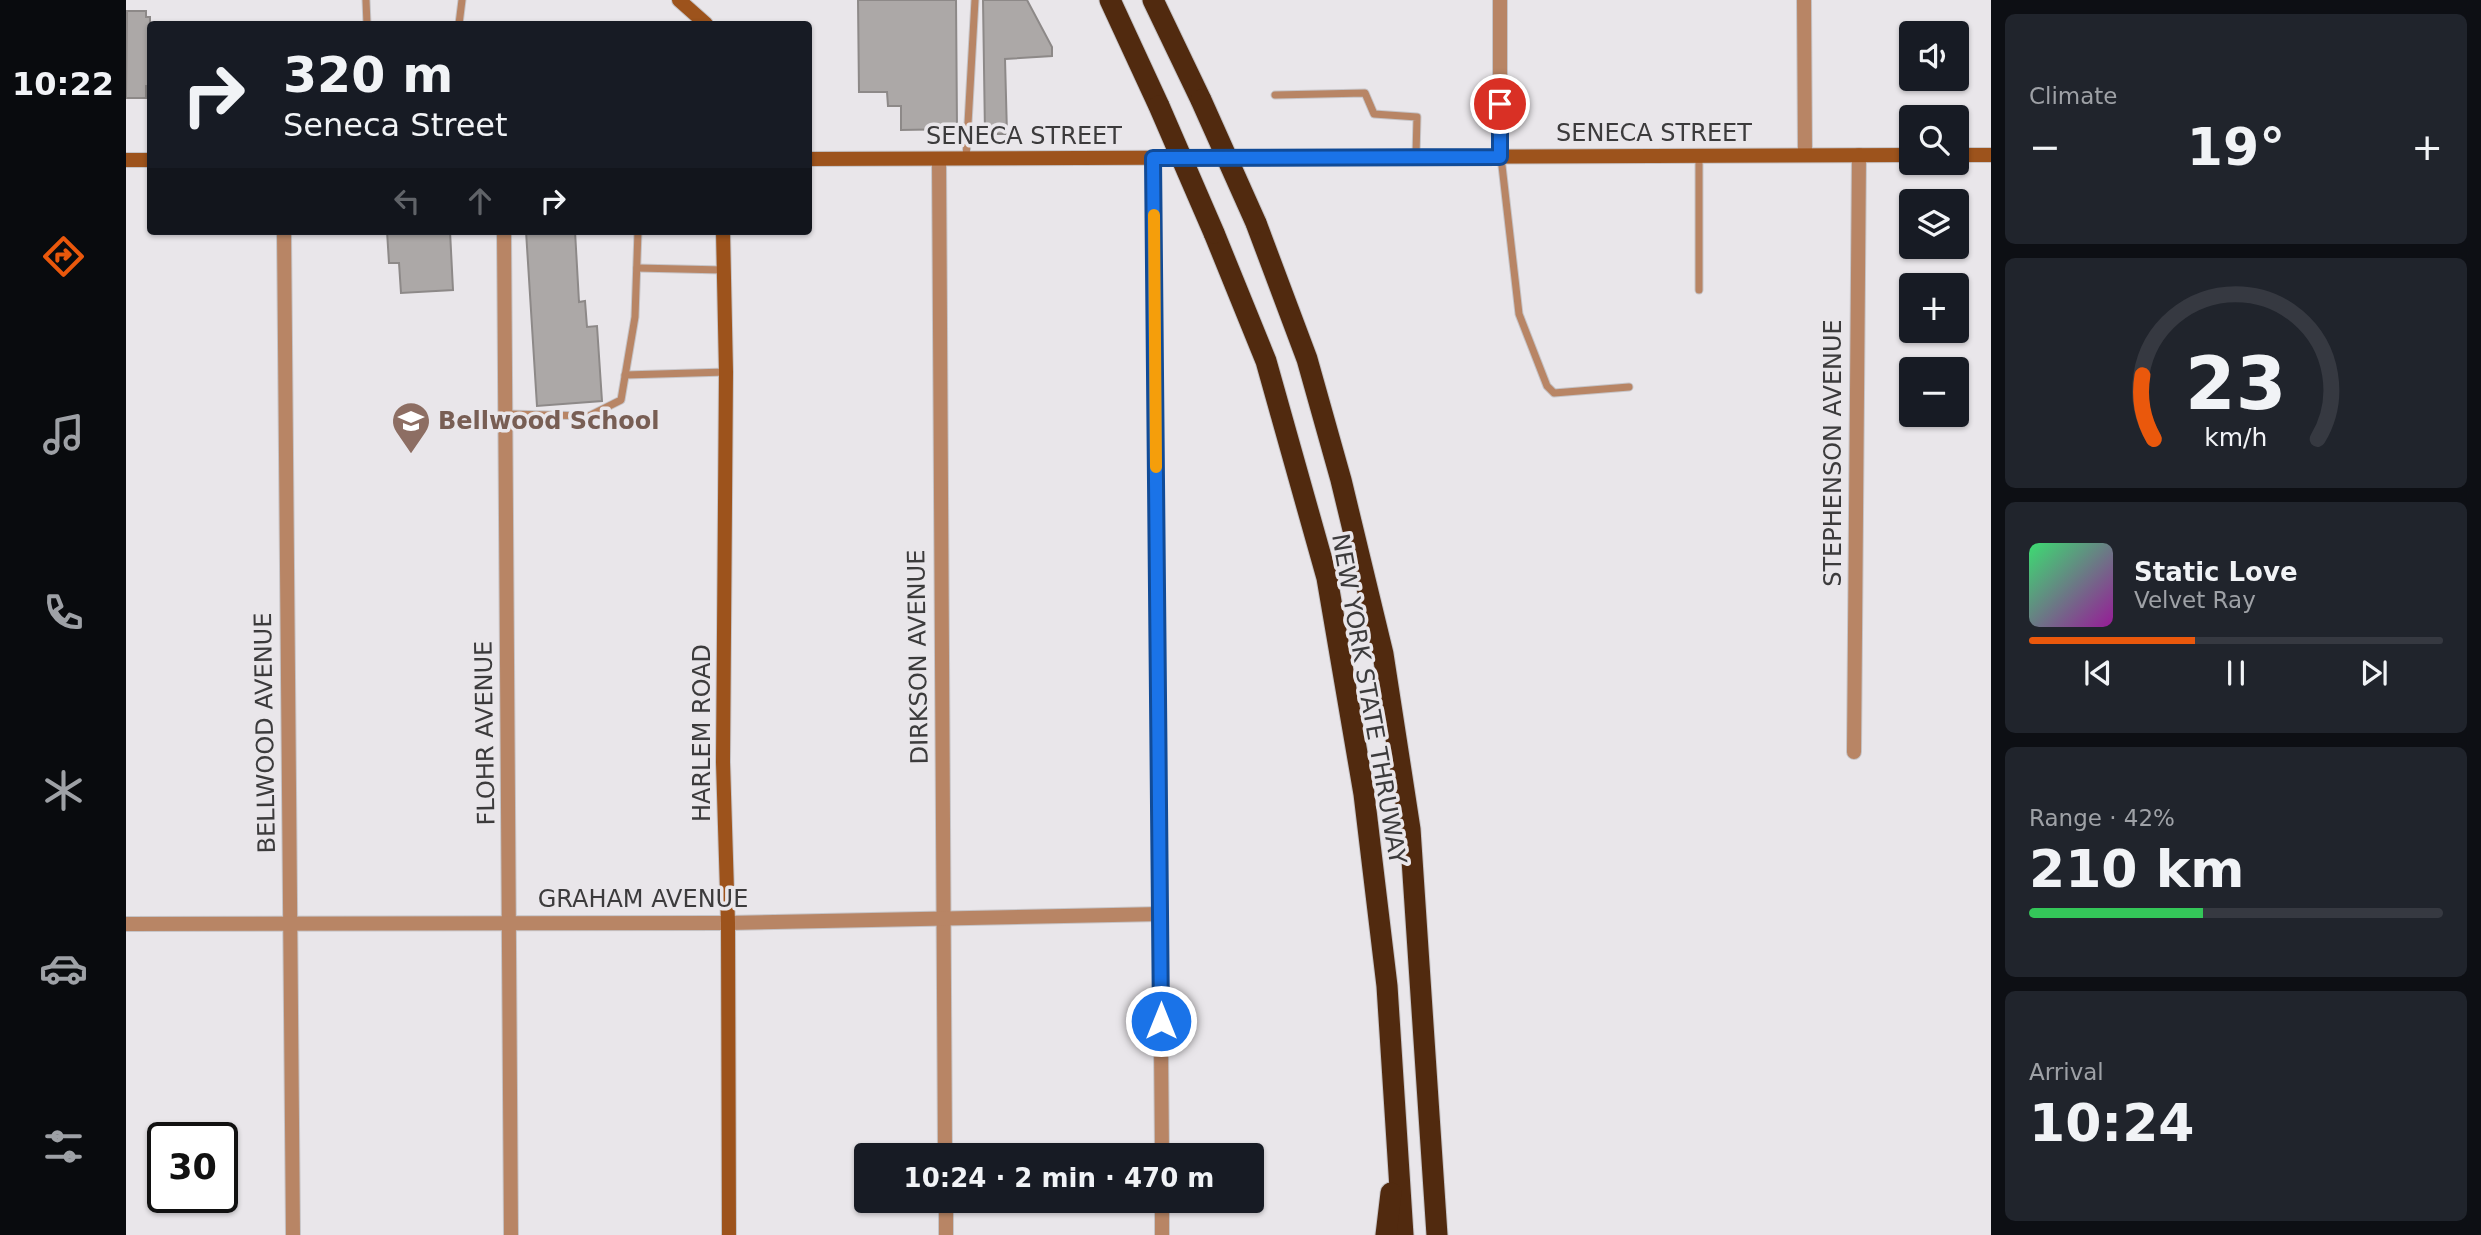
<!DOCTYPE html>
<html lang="en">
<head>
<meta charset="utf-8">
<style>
  :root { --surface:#171b24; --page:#20242c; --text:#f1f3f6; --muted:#9ea1a6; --line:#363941; --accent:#ea580c }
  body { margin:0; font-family:"DejaVu Sans",sans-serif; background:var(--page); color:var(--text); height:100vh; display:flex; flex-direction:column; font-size:26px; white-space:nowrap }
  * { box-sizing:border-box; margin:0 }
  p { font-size:23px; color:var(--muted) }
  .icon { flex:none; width:38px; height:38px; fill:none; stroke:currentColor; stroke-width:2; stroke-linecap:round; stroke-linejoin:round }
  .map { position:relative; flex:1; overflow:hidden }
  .details { display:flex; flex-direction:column; gap:14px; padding:14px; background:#0d0f14; width:490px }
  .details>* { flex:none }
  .banner { position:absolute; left:21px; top:21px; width:665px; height:214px; border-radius:7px; box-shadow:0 2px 5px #0004; background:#171b24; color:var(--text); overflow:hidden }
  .buttons { position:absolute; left:1773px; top:21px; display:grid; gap:14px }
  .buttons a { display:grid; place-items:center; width:70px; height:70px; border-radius:7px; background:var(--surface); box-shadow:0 2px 5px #0004; font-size:35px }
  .speed { position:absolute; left:21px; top:1122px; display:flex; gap:14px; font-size:35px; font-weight:700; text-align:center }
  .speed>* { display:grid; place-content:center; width:91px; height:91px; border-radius:50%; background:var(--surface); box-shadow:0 2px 5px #0004; line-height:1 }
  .speed .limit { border:4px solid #111; border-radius:10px; background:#fff; color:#111 }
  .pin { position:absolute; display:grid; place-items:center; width:60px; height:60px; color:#fff; margin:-30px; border:4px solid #fff; border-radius:50%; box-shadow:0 2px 7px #0007 }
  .me { position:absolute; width:77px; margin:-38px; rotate:0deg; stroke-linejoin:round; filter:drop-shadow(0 0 5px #0008) }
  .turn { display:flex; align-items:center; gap:24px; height:147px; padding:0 21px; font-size:32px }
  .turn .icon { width:91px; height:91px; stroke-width:2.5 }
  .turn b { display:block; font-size:49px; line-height:60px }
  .lanes { display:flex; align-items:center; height:66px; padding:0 21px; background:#0003; justify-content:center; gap:35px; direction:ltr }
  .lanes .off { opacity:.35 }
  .big { font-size:52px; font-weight:700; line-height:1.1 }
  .details .widget { flex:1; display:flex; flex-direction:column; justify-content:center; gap:10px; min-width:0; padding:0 24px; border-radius:10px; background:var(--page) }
  .details .dial { align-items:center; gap:0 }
  .dial svg { height:182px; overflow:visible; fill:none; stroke:var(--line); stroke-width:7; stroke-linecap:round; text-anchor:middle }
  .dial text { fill:var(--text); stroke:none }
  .song { display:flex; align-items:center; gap:21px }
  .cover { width:84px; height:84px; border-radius:10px; background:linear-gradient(135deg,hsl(140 70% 55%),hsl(300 70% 35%)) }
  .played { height:7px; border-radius:4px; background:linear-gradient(90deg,var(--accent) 40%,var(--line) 40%) }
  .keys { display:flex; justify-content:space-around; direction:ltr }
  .heat { display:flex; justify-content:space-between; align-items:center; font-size:38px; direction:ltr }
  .charge { height:10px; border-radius:5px; background:linear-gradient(90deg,#34c759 42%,var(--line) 0) }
  .trip { position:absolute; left:728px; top:1143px; width:410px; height:70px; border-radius:7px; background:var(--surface); box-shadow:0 2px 5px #0004; font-weight:700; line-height:70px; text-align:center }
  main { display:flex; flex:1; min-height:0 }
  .tab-bar { display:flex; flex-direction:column; width:126px; justify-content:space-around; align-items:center; background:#090b0e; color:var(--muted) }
  .tab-bar .icon { width:49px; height:49px }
  .tab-bar .on { color:var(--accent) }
  .tab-bar b { font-size:32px; color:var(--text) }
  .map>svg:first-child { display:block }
</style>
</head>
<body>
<main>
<nav class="tab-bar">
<b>10:22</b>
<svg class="icon on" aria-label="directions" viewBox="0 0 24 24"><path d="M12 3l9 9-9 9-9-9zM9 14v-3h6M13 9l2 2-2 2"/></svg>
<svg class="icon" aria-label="music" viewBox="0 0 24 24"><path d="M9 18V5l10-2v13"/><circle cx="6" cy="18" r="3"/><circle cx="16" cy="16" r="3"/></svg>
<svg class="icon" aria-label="phone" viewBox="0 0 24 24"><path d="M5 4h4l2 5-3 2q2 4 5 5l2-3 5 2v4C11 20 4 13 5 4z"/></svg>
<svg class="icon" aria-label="climate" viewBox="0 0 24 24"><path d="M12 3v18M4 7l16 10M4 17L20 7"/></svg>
<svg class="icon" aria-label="car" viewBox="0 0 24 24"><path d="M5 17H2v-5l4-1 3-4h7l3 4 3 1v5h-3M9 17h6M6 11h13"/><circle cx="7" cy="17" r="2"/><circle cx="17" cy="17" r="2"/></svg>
<svg class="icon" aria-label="filters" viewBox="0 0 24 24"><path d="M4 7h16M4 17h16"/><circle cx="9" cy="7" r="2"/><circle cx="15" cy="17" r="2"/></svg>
</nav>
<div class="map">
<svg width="1865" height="1235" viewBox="0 0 1865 1235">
  <rect width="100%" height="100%" fill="#e9e6ea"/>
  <g fill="#aca8a7" stroke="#8d8988" stroke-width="2">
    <polygon points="732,0 830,0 831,129 775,130 775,106 762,106 761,92 733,92"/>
    <polygon points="857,0 901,0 926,47 926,56 879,59 881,134 859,134"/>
    <polygon points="1,11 20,11 20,17 24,17 24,86 20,86 20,98 0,98"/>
    <polygon points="261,231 324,231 327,290 275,293 273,263 263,263"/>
    <polygon points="400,231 449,231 453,302 459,301 461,327 471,326 476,401 411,406"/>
  </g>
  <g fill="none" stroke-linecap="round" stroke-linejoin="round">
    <defs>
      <g id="lane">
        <polyline points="240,0 241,24"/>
        <polyline points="333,24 336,0"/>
        <polyline points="1149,95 1239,93 1248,114 1291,117 1290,156"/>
        <polyline points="1573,156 1573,290"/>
        <polyline points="1375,157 1393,314 1421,386 1428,393 1503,387"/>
        <polyline points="840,159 849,0"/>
        <polyline points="511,268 597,270"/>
        <polyline points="499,375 600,372"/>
        <polyline points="379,414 463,416 495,400 509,317 512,231"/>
      </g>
      <g id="street">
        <polyline points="1374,0 1374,157"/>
        <polyline points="1678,0 1679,155"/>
        <polyline points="1027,158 1036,1155"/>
        <polyline points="813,159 819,1155"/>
        <polyline points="158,231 167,1235"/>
        <polyline points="378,231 385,1235"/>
        <polyline points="1728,752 1733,155"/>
        <polyline points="0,924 602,923 1035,914"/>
        <polyline points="820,1200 820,1235"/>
        <polyline points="1036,1200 1036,1235"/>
      </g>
      <g id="secondary">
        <polyline points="553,0 580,24"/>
        <polyline points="1830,155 1865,155"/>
        <polyline points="682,159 1785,155"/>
        <polyline points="0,160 24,160"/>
        <polyline points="597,231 600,372 597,762 602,923 603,1235"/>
      </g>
      <g id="highway">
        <polyline points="984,0 1033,106"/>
        <polyline points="1027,0 1075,100"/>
        <polyline points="1130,223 1181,359 1215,480 1257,654 1284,829 1311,1235"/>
        <polyline points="1088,233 1140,361 1201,578 1238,794 1261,986 1277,1235"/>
        <polyline points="1260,1235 1265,1193"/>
      </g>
    </defs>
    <use href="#lane" stroke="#c6c4c7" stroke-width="9"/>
    <use href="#street" stroke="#c6c4c7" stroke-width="16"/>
    <use href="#secondary" stroke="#c6c4c7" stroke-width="16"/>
    <use href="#highway" stroke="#c6c4c7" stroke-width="23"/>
    <use href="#lane" stroke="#b88565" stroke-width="7"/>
    <use href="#street" stroke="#b88565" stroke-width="14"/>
    <use href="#secondary" stroke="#9d531c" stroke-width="14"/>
    <use href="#highway" stroke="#512a0f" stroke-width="21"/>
    <defs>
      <g id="highway-bridge">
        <polyline points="1075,100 1130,223"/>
        <polyline points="1033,106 1088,233"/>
      </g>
    </defs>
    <use href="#highway-bridge" stroke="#c6c4c7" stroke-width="23" stroke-linecap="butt"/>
    <use href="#highway-bridge" stroke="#512a0f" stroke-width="21"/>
  </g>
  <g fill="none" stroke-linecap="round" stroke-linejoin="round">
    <defs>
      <polyline id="route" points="1035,1021 1027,158 1374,157 1374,104"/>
    </defs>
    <use href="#route" stroke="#114b97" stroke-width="18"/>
    <use href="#route" stroke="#1a73e8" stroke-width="12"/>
    <polyline stroke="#f59e0b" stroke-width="12" points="1028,215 1030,467"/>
  </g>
  <defs>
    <symbol id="school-pin" viewBox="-11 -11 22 30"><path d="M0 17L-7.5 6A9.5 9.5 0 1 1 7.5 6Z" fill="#8d6e63" stroke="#e9e6ea"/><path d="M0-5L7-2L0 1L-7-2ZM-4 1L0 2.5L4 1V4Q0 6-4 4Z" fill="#fff"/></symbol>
  </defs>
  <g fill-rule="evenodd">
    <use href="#school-pin" x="263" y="399" width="44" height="60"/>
  </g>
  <g text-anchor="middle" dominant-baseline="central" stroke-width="7" stroke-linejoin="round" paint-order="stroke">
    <g font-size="24" fill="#3c3b3c" stroke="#e9e6ea">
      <text x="1528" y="133">SENECA STREET</text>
      <text x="898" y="136">SENECA STREET</text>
      <text transform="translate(1707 453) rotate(-90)">STEPHENSON AVENUE</text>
      <text transform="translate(792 657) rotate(-91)">DIRKSON AVENUE</text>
      <text transform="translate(1243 699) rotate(80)">NEW YORK STATE THRUWAY</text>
      <text transform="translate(139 733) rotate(-91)">BELLWOOD AVENUE</text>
      <text transform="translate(359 733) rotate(-91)">FLOHR AVENUE</text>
      <text transform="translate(576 733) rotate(-90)">HARLEM ROAD</text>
      <text x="517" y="899">GRAHAM AVENUE</text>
    </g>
    <g font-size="24" font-weight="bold" fill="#785e54" stroke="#e9e6ea" text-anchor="start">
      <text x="312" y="421">Bellwood School</text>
    </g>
  </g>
</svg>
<div class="buttons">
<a><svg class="icon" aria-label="sound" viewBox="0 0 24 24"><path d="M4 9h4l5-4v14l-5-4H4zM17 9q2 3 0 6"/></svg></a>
<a><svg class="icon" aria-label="search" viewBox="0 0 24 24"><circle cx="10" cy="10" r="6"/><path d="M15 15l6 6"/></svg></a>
<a><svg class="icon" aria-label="layers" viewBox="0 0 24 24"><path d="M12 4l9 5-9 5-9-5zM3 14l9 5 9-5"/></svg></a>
<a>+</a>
<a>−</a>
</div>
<div class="speed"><div class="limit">30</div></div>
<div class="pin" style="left:1374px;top:104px;background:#d93025"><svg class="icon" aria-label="arrive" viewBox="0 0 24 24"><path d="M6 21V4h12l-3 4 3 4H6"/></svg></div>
<svg class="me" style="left:1035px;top:1021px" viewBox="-20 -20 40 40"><circle r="17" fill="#1a73e8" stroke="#fff" stroke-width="3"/><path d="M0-11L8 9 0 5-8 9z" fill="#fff"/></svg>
<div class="trip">10:24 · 2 min · 470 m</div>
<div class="banner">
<div class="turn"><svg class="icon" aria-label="right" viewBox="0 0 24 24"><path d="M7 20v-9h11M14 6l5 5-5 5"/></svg><div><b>320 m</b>Seneca Street</div></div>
<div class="lanes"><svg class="icon off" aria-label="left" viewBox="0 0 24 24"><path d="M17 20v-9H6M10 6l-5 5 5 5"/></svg><svg class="icon off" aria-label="ahead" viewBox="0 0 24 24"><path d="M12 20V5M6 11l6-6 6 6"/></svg><svg class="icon" aria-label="right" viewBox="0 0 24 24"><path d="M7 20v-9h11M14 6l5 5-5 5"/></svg></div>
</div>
</div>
<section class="details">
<div class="widget"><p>Climate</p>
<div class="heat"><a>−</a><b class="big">19°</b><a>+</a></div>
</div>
<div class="widget dial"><svg viewBox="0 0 100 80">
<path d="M14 69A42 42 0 1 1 86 69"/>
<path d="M14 69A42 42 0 0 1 9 41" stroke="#ea580c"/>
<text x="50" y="56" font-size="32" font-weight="700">23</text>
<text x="50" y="72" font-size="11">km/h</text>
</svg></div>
<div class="widget">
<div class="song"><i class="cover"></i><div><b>Static Love</b><p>Velvet Ray</p></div></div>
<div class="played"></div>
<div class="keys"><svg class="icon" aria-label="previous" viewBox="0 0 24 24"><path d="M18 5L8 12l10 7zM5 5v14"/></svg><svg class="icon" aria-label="pause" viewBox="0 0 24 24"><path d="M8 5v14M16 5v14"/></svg><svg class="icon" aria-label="next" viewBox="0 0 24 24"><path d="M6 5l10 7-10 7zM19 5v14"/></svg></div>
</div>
<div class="widget"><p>Range · 42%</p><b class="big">210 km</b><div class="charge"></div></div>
<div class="widget"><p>Arrival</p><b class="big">10:24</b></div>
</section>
</main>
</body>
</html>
